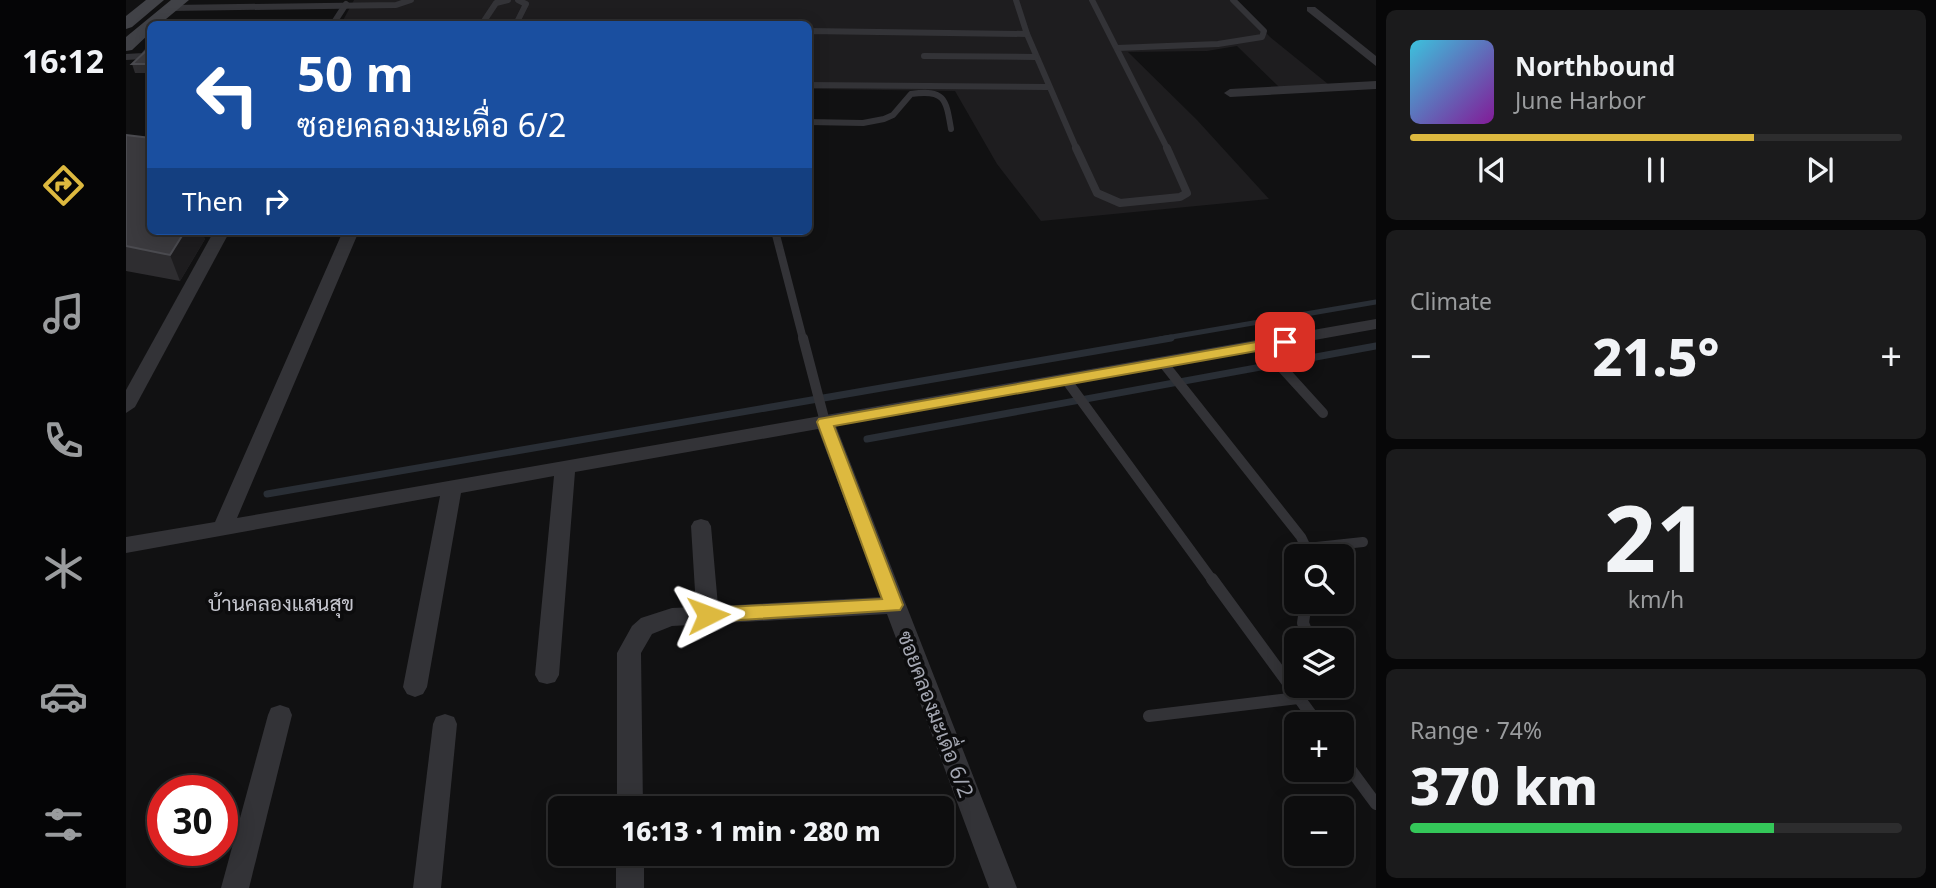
<!DOCTYPE html>
<html lang="en">
<head>
<meta charset="utf-8">
<style>
  :root { --surface:#0d0d0e; --page:#1b1b1c; --text:#f1f3f6; --muted:#9a9c9e; --line:#2d2d2e; --accent:#ddb93f }
  body { margin:0; font-family:"Noto Sans",Sarabun,sans-serif; background:var(--page); color:var(--text); height:100vh; display:flex; flex-direction:column; font-size:26px; white-space:nowrap }
  * { box-sizing:border-box; margin:0 }
  p { font-size:23px; color:var(--muted) }
  .icon { flex:none; width:38px; height:38px; fill:none; stroke:currentColor; stroke-width:2; stroke-linecap:round; stroke-linejoin:round }
  .map { position:relative; flex:1; overflow:hidden }
  .side { display:flex; flex-direction:column; gap:10px; padding:10px; background:#070708; width:560px }
  .side>* { flex:none }
  .banner { position:absolute; left:21px; top:21px; width:665px; height:214px; border-radius:10px; box-shadow:0 4px 18px #0003,0 0 0 2px var(--line); background:#1a4fa0; color:#fff; overflow:hidden }
  .tools { position:absolute; left:1158px; top:544px; display:grid; gap:14px }
  .tools a { display:grid; place-items:center; width:70px; height:70px; border-radius:10px; background:var(--surface); box-shadow:0 4px 18px #0003,0 0 0 2px var(--line); font-size:35px }
  .speed { position:absolute; left:21px; top:775px; display:flex; gap:14px; font-size:35px; font-weight:700; text-align:center }
  .speed>* { display:grid; place-content:center; width:91px; height:91px; border-radius:50%; background:var(--surface); box-shadow:0 4px 18px #0003,0 0 0 2px var(--line); line-height:1 }
  .speed .limit { border:10px solid #d22; background:#fff; color:#111 }
  .pin { position:absolute; display:grid; place-items:center; width:60px; height:60px; color:#fff; margin:-30px; border-radius:14px; box-shadow:0 4px 10px #0006 }
  .me { position:absolute; width:77px; margin:-38px; rotate:87deg; stroke-linejoin:round; filter:drop-shadow(0 0 5px #0008) }
  .turn { display:flex; align-items:center; gap:24px; height:147px; padding:0 35px; font-size:32px }
  .turn .icon { width:91px; height:91px; stroke-width:2.5 }
  .turn b { display:block; font-size:49px; line-height:60px }
  .then { display:flex; align-items:center; height:66px; padding:0 35px; background:#0003; gap:14px; font-size:26px }
  .big { font-size:52px; font-weight:800; line-height:1.1 }
  .side .tile { flex:1; display:flex; flex-direction:column; justify-content:center; gap:10px; min-width:0; padding:0 24px; border-radius:10px; background:var(--page) }
  .side .dial { align-items:center; gap:0 }
  .dial b { font-size:91px; line-height:1 }
  .song { display:flex; align-items:center; gap:21px }
  .cover { width:84px; height:84px; border-radius:10px; background:linear-gradient(135deg,hsl(190 70% 55%),hsl(290 70% 35%)) }
  .played { height:7px; border-radius:4px; background:linear-gradient(90deg,var(--accent) 70%,var(--line) 70%) }
  .keys { display:flex; justify-content:space-around; direction:ltr }
  .heat { display:flex; justify-content:space-between; align-items:center; font-size:38px; direction:ltr }
  .charge { height:10px; border-radius:5px; background:linear-gradient(90deg,#34c759 74%,var(--line) 0) }
  .trip { position:absolute; left:422px; top:796px; width:406px; height:70px; border-radius:10px; background:var(--surface); box-shadow:0 4px 18px #0003,0 0 0 2px var(--line); font-weight:800; line-height:70px; text-align:center }
  main { display:flex; flex:1; min-height:0 }
  .tabs { display:flex; flex-direction:column; width:126px; justify-content:space-around; align-items:center; background:#050506; color:var(--muted) }
  .tabs .icon { width:49px; height:49px }
  .tabs .on { color:var(--accent) }
  .tabs b { font-size:32px; color:var(--text) }
  .map>svg:first-child { display:block }
</style>
</head>
<body>
<main>
<nav class="tabs">
<b>16:12</b>
<svg class="icon on" aria-label="directions" viewBox="0 0 24 24"><path d="M12 3l9 9-9 9-9-9zM9 14v-3h6M13 9l2 2-2 2"/></svg>
<svg class="icon" aria-label="music" viewBox="0 0 24 24"><path d="M9 18V5l10-2v13"/><circle cx="6" cy="18" r="3"/><circle cx="16" cy="16" r="3"/></svg>
<svg class="icon" aria-label="phone" viewBox="0 0 24 24"><path d="M5 4h4l2 5-3 2q2 4 5 5l2-3 5 2v4C11 20 4 13 5 4z"/></svg>
<svg class="icon" aria-label="climate" viewBox="0 0 24 24"><path d="M12 3v18M4 7l16 10M4 17L20 7"/></svg>
<svg class="icon" aria-label="car" viewBox="0 0 24 24"><path d="M5 17H2v-5l4-1 3-4h7l3 4 3 1v5h-3M9 17h6M6 11h13"/><circle cx="7" cy="17" r="2"/><circle cx="17" cy="17" r="2"/></svg>
<svg class="icon" aria-label="filters" viewBox="0 0 24 24"><path d="M4 7h16M4 17h16"/><circle cx="9" cy="7" r="2"/><circle cx="15" cy="17" r="2"/></svg>
</nav>
<div class="map">
<svg width="1250" height="888" viewBox="0 0 1250 888">
  <rect width="100%" height="100%" fill="#111112"/>
  <polygon fill="#1e1d1f" points="228,0 1109,0 1144,37 1202,84 1153,87 1111,46 1081,51 1002,52 1071,120 1143,199 915,221 871,164 829,91 683,89 682,24 215,24"/>
  <g fill="none" stroke-linecap="round" stroke-linejoin="round">
    <polyline stroke="#292e35" stroke-width="5" points="1034,339 1250,302"/>
    <g stroke="#292e35" stroke-width="7">
      <polyline points="741,439 1250,346"/>
      <polyline points="141,494 1045,338"/>
    </g>
    <g stroke="#333337" stroke-width="6">
      <polyline points="966,0 1042,150"/>
      <polyline points="45,8 270,5 285,0"/>
      <polyline points="207,24 220,4"/>
      <polyline points="345,24 446,24"/>
      <polyline points="356,24 370,3 382,0"/>
      <polyline points="390,24 400,4 392,0"/>
      <polyline points="901,34 951,150"/>
      <polyline points="991,48 1092,44 1136,37 1138,31 1107,0"/>
      <polyline points="798,56 910,57"/>
      <polyline points="0,57 17,56 24,48"/>
      <polyline points="682,85 922,87"/>
      <polyline points="682,91 683,31 901,34 890,0"/>
      <path d="M682,122L737,123L758,119L767,115L785,94C819,89 820,99 825,129"/>
    </g>
    <g stroke="#333337" stroke-width="8">
      <polyline points="950,148 971,193 994,203 1054,197 1061,193 1041,148"/>
      <polyline points="649,231 677,339"/>
    </g>
    <g stroke="#333337" stroke-width="10">
      <polyline points="677,338 699,422"/>
      <polyline points="1136,346 1197,413"/>
      <polyline points="1038,364 1175,537 1184,556"/>
      <polyline points="941,381 1087,581"/>
      <polyline points="1181,548 1237,542"/>
    </g>
    <g stroke="#333337" stroke-width="12">
      <polyline points="1086,579 1192,724"/>
      <polyline points="1180,602 1177,623 1184,640"/>
      <polyline points="1023,716 1172,698"/>
      <polyline points="1216,758 1250,804"/>
    </g>
    <g fill="#333337" fill-rule="evenodd">
      <polygon points="1181,7 1189,7 1250,56 1250,66 1181,11"/>
      <polygon points="1250,81 1250,89 1104,97 1098,93 1104,89"/>
      <polygon points="88,231 104,231 9,407 0,413 0,390"/>
      <polygon points="217,231 233,231 111,518 1250,319 1250,329 710,426 891,888 863,888 761,614 546,626 526,634 515,653 517,808 491,808 491,653 506,626 515,618 546,608 570,607 565,526 568,521 575,519 582,521 585,526 592,606 755,597 692,429 449,472 433,675 429,682 421,684 413,682 409,675 428,476 335,493 301,687 297,694 289,697 281,694 277,687 314,496 0,553 0,537 89,522"/>
      <polygon points="154,705 163,708 166,715 123,888 95,888 142,715 145,708"/>
      <polygon points="319,714 328,717 331,724 315,888 287,888 307,724 310,717"/>
      <rect x="490" y="854" width="28" height="34"/>
    </g>
    <g fill="#414247" fill-rule="evenodd">
      <polygon points="20,0 38,0 6,27 0,29 0,16"/>
      <polygon points="45,0 63,0 34,24 24,24 24,33 6,50 0,51 0,37"/>
    </g>
  </g>
  <g fill="#2e2d30">
    <polygon points="24,47 24,73 9,73 6,64"/>
    <polygon points="0,135 79,239 54,281 0,271"/>
  </g>
  <polygon fill="#1d1c1e" points="59,231 76,231 79,239 54,281 44,255"/>
  <g fill="#3b3a3e" stroke="#4b4b50" stroke-width="2">
    <polygon points="24,47 24,64 6,64"/>
    <polygon points="0,135 24,138 24,231 59,231 44,255 0,246"/>
  </g>
  <polygon fill="#ddb93f" stroke="#907829" stroke-width="2" points="1159,337 1166,342 1164,345 708,426 777,605 774,610 582,622 575,620 573,615 575,610 582,608 756,599 691,422 693,419"/>
  <g text-anchor="middle" dominant-baseline="central" stroke-width="7" stroke-linejoin="round" paint-order="stroke">
    <g font-size="21" fill="#c5c6ce" stroke="#0c0c0d">
      <text x="155" y="603">บ้านคลองแสนสุข</text>
    </g>
    <g font-size="21" fill="#a4a7b2" stroke="#0c0c0d">
      <text transform="translate(810 714) rotate(69)">ซอยคลองมะเดื่อ 6/2</text>
    </g>
  </g>
</svg>
<div class="tools">
<a><svg class="icon" aria-label="search" viewBox="0 0 24 24"><circle cx="10" cy="10" r="6"/><path d="M15 15l6 6"/></svg></a>
<a><svg class="icon" aria-label="layers" viewBox="0 0 24 24"><path d="M12 4l9 5-9 5-9-5zM3 14l9 5 9-5"/></svg></a>
<a>+</a>
<a>−</a>
</div>
<div class="speed"><div class="limit">30</div></div>
<div class="pin" style="left:1159px;top:342px;background:#d93025"><svg class="icon" aria-label="arrive" viewBox="0 0 24 24"><path d="M6 21V4h12l-3 4 3 4H6"/></svg></div>
<svg class="me" style="left:582px;top:615px" viewBox="-20 -20 40 40"><path d="M0-17L14 15 0 8-14 15z" fill="#ddb93f" stroke="#fff" stroke-width="4"/></svg>
<div class="trip">16:13 · 1 min · 280 m</div>
<div class="banner">
<div class="turn"><svg class="icon" aria-label="left" viewBox="0 0 24 24"><path d="M17 20v-9H6M10 6l-5 5 5 5"/></svg><div><b>50 m</b>ซอยคลองมะเดื่อ 6/2</div></div>
<div class="then">Then<svg class="icon" aria-label="right" viewBox="0 0 24 24"><path d="M7 20v-9h11M14 6l5 5-5 5"/></svg></div>
</div>
</div>
<section class="side">
<div class="tile">
<div class="song"><i class="cover"></i><div><b>Northbound</b><p>June Harbor</p></div></div>
<div class="played"></div>
<div class="keys"><svg class="icon" aria-label="previous" viewBox="0 0 24 24"><path d="M18 5L8 12l10 7zM5 5v14"/></svg><svg class="icon" aria-label="pause" viewBox="0 0 24 24"><path d="M8 5v14M16 5v14"/></svg><svg class="icon" aria-label="next" viewBox="0 0 24 24"><path d="M6 5l10 7-10 7zM19 5v14"/></svg></div>
</div>
<div class="tile"><p>Climate</p>
<div class="heat"><a>−</a><b class="big">21.5°</b><a>+</a></div>
</div>
<div class="tile dial"><b>21</b><p>km/h</p></div>
<div class="tile"><p>Range · 74%</p><b class="big">370 km</b><div class="charge"></div></div>
</section>
</main>
</body>
</html>
